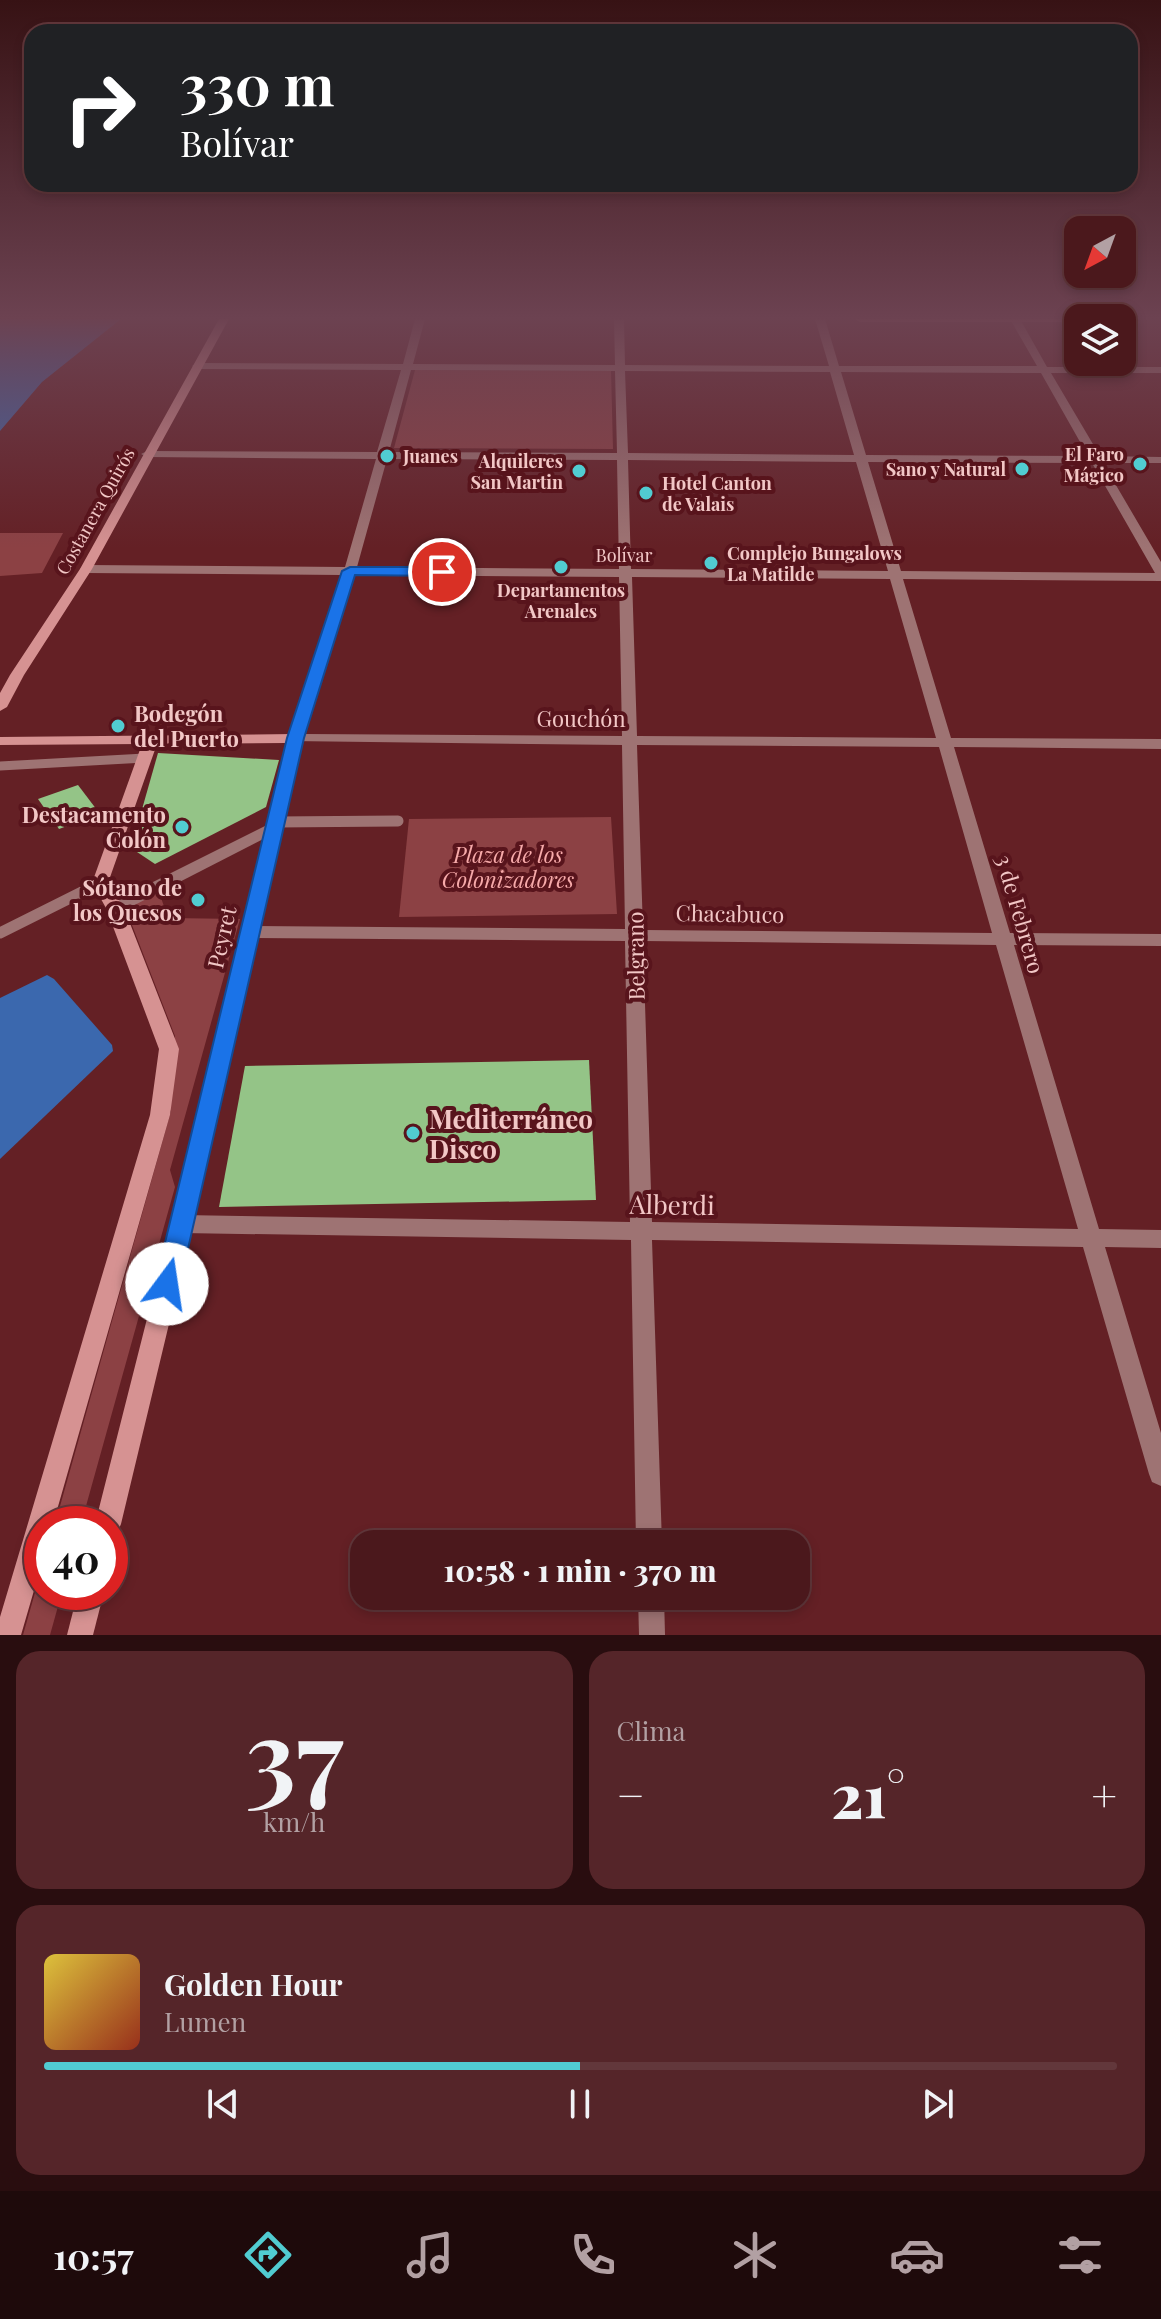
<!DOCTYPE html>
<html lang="es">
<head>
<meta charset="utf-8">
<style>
  :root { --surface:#4b181c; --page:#552529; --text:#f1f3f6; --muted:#b2a0a3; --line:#62373b; --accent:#51ccd1 }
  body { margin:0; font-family:"Playfair Display",serif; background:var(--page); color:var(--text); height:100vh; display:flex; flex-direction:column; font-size:30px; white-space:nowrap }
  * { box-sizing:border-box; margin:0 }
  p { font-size:26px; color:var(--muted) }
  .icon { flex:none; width:44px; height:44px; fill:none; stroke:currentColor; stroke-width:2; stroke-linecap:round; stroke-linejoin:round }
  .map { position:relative; height:1635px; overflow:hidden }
  .side { display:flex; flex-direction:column; gap:16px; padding:16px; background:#290d0f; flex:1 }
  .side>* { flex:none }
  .guide { position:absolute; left:24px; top:24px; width:1114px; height:168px; border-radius:24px; box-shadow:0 4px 12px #0003,0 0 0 2px var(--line); background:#202124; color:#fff; overflow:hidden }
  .needle { width:52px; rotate:221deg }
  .tools { position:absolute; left:1064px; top:216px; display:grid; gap:16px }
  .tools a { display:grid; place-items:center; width:72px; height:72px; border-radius:16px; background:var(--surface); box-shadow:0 4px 12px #0003,0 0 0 2px var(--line); font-size:40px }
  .speed { position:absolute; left:24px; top:1506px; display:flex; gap:16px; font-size:40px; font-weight:700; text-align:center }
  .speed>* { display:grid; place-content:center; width:104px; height:104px; border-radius:50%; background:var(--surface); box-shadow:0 4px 12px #0003,0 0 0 2px var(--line); line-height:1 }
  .speed .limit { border:12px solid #d22; background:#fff; color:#111 }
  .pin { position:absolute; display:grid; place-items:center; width:68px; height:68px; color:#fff; margin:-34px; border:4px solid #fff; border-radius:50%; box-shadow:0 2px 8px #0007 }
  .me { position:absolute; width:88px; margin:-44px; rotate:14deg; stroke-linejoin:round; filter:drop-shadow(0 0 6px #0008) }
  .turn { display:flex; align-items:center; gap:28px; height:168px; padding:0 24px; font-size:36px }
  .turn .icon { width:104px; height:104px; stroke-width:2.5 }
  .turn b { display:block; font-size:56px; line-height:68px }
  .big { font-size:60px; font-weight:800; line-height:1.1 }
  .side .card { flex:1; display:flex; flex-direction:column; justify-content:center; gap:12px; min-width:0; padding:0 28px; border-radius:24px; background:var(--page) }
  .side .dial { align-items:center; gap:0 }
  .dial b { font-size:104px; line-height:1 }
  .song { display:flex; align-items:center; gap:24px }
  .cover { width:96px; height:96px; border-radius:12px; background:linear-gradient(135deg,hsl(50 70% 55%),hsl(10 70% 35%)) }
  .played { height:8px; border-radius:4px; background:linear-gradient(90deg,var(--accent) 50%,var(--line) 50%) }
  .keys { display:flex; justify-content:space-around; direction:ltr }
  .heat { display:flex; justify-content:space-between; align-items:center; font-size:44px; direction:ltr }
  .side .tiles { flex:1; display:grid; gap:16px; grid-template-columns:1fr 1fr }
  .card:last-child { grid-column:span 2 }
  .trip { position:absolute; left:350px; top:1530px; width:460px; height:80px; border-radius:24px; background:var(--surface); box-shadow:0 4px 12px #0003,0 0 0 2px var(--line); font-weight:800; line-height:80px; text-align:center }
  .menu { display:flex; height:128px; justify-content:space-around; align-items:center; background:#1e0a0b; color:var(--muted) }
  .menu .icon { width:56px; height:56px }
  .menu .on { color:var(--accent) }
  .menu b { font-size:36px; color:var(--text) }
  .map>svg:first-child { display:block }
</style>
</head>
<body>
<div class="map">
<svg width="1161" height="1635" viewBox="0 0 1161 1635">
  <rect width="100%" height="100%" fill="#642025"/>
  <g fill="#8c4144">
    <polygon points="415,370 611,371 613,449 394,448"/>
    <polygon points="0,533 63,533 42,573 0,576"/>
    <polygon points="611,817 617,914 399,917 409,819"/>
    <polygon points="158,889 168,918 240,919 170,1170 175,1187 81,1524 55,1524 171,1111 167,1103 175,1036 125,907"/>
    <polygon points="42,1568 42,1592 62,1592 50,1635 23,1635"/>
  </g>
  <g fill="#3b68ae">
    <polygon points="0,319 121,319 42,382 0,431"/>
    <polygon points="47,975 54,979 112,1045 113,1051 0,1159 0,998"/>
  </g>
  <g fill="#94c487">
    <polygon points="158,753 279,760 266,807 155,864 131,848"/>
    <polygon points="78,785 100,814 59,829 38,799"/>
    <polygon points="589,1060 596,1200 219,1207 245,1066"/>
  </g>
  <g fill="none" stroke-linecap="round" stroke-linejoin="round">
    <polyline stroke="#9e7373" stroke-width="9" points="0,766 145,758"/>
    <g stroke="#9e7373" stroke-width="11">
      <polyline points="276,822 398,821"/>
      <polyline points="0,933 100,883"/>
    </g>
    <g fill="#9e7373" fill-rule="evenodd">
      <path d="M415,319H425L413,364L615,365L614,319H624L625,365L829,366L815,319H825L839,366H1037L1010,319H1020L1047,367H1161V373H1051L1100,456L1161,457V463H1103L1161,562V581L903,579L951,738L1161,739V749L954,747L1010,933L1161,934V946L1014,945L1099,1229L1161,1230V1248L1105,1247L1161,1433V1486L1152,1482L1149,1474L1083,1247L652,1240L662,1544H636L631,1240L182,1233L174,1230L171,1224L174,1218L182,1215L630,1222L625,941L250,938L244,936L241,932L244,928L250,926L625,929L622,745L290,741L288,738L342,575L86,573L80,569L86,565L345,567L376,459L147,457L141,454L147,451L377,452L401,370L197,369L192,366L197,363L403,364ZM411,370L615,371L617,453L389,452ZM625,371L830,372L854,455L628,453ZM841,372L1041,373L1088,456L866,455ZM387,459L617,460L619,569L357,567ZM628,460L856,462L888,571L631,569ZM868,462L1092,463L1155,573L901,571ZM355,575L619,577L622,736L304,734ZM632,577L890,579L936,738L637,736ZM637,745L939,747L992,933L643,930ZM643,941L996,945L1078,1229L652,1222Z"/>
      <polygon points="275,821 283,826 281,830 121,912 115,914 106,908 109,904"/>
      <polygon points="638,1596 664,1596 665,1635 639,1635"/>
    </g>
    <g fill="#d69292" fill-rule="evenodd">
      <polygon points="219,319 229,319 92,569 24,675 7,707 0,711 0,693 10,675 80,569"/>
      <polygon points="855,319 1078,319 1078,322 860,322"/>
      <polygon points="295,734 302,738 193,1224 121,1524 117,1533 110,1536 110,1524 95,1524 171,1224 286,743 157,744 108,883 124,908 179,1049 170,1115 53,1524 42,1524 42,1563 21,1635 0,1635 0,1617 150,1115 159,1049 106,908 92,883 142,744 0,745 0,737"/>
      <polygon points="78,1592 104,1592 93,1635 67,1635"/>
    </g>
  </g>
  <linearGradient id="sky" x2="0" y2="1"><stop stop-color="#371214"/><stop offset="0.58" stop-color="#6c4251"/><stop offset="1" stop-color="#6c4251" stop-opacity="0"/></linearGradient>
  <rect width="1161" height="548" fill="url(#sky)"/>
  <polygon fill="#1a73e8" stroke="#114b97" stroke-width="2" points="350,567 442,567 449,572 442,576 355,575 304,738 180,1284 176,1292 167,1295 158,1292 155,1284 287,738 342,571"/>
  <g fill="#51ccd1" stroke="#58141c" stroke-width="3">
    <circle cx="387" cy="456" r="8"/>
    <circle cx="1140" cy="464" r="8"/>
    <circle cx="1022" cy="469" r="8"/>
    <circle cx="579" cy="471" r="8"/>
    <circle cx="646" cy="493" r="8"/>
    <circle cx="711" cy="563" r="8"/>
    <circle cx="561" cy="567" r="8"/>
    <circle cx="118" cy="726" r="8"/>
    <circle cx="182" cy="827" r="8"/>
    <circle cx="198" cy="900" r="8"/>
    <circle cx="413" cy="1133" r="8"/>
  </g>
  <g text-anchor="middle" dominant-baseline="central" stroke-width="8" stroke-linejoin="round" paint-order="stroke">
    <g font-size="18" font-weight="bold" fill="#f2c7c6" stroke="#58141c" text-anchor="end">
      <text x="1124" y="454">El Faro<tspan x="1124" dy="21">Mágico</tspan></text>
      <text x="403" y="456" text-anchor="start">Juanes</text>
      <text x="563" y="461">Alquileres<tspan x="563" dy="21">San Martin</tspan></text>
      <text x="1006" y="469">Sano y Natural</text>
      <text x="662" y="483" text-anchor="start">Hotel Canton<tspan x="662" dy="21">de Valais</tspan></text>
      <text x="727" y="553" text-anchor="start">Complejo Bungalows<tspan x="727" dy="21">La Matilde</tspan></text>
      <text x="561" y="590" text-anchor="middle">Departamentos<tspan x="561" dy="21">Arenales</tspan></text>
    </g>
    <g font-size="18" fill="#f2c7c6" stroke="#58141c">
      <text transform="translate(95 511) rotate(-61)">Costanera Quirós</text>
      <text x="624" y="555">Bolívar</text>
    </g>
    <g font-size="22" font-weight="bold" fill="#f2c7c6" stroke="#58141c" text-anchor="end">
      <text x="134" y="713" text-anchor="start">Bodegón<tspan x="134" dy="25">del Puerto</tspan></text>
      <text x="166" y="814">Destacamento<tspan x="166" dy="25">Colón</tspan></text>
      <text x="182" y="887">Sótano de<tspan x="182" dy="25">los Quesos</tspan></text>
    </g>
    <g font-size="22" fill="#f2c7c6" stroke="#58141c">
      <text x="581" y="718">Gouchón</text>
      <text transform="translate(730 913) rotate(1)">Chacabuco</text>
      <text transform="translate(1021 914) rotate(74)">3 de Febrero</text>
      <text transform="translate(221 937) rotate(-77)">Peyret</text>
      <text transform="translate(635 956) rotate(-91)">Belgrano</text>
    </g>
    <g font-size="22" font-style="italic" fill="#f7aaaa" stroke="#58141c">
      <text x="508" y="854">Plaza de los<tspan x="508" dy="25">Colonizadores</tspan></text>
    </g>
    <g font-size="26" font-weight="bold" fill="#f2c7c6" stroke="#58141c" text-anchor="start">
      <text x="429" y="1118">Mediterráneo<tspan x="429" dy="30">Disco</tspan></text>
    </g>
    <g font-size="26" fill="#f2c7c6" stroke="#58141c">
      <text transform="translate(672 1204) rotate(1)">Alberdi</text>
    </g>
  </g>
</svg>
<div class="tools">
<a><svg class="needle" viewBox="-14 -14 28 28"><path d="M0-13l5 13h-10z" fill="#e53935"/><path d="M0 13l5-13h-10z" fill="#b2a0a3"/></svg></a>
<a><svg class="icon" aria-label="layers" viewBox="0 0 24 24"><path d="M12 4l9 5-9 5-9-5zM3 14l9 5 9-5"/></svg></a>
</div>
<div class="speed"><div class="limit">40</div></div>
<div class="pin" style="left:442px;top:572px;background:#d93025"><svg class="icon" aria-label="arrive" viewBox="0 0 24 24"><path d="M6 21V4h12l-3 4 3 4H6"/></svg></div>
<svg class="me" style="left:167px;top:1284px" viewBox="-20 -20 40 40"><circle r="19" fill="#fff"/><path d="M0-13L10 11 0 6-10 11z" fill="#1a73e8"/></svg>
<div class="trip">10:58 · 1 min · 370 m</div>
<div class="guide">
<div class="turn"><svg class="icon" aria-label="right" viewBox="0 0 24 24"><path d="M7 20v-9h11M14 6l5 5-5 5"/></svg><div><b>330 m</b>Bolívar</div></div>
</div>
</div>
<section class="side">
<div class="tiles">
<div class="card dial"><b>37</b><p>km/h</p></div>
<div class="card"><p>Clima</p>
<div class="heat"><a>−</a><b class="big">21°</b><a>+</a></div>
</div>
<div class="card">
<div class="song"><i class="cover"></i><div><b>Golden Hour</b><p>Lumen</p></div></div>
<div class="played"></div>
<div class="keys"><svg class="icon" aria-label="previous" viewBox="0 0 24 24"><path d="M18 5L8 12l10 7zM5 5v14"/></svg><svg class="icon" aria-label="pause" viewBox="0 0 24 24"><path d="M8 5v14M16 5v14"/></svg><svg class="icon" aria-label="next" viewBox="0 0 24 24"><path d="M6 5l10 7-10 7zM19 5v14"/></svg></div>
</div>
</div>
</section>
<nav class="menu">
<b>10:57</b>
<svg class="icon on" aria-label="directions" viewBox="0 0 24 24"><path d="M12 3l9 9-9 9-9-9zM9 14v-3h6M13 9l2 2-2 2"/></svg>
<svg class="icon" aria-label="music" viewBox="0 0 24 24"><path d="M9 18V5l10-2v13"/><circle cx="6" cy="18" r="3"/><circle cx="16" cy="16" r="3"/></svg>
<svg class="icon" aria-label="phone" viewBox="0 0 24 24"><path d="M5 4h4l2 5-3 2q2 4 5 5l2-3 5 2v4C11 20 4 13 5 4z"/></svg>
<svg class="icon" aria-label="climate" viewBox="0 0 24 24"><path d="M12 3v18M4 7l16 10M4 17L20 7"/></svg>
<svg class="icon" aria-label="car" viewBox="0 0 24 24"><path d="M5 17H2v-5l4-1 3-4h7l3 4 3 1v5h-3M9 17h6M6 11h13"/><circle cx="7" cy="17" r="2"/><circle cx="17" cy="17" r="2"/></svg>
<svg class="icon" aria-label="filters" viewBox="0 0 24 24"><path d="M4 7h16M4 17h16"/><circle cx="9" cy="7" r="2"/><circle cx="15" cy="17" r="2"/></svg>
</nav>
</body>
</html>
